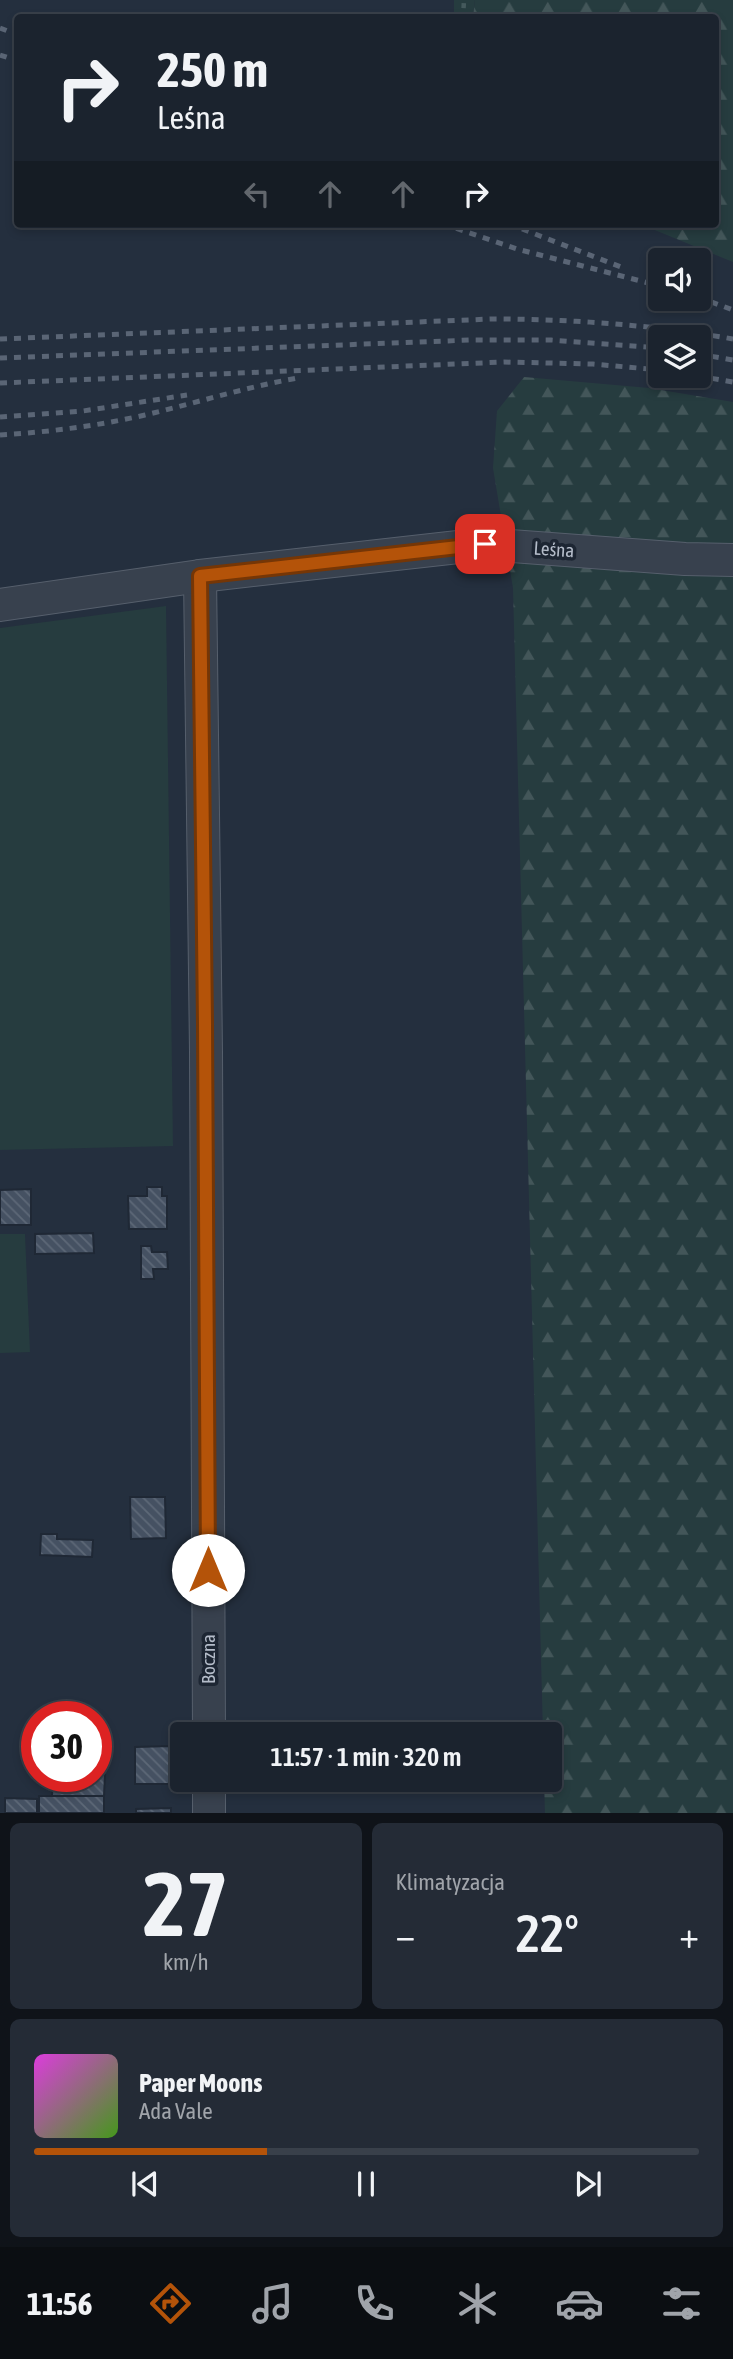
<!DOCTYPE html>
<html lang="pl">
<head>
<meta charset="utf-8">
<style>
  :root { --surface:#1b232e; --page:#242b36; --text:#f1f3f6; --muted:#a0a4aa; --line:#39404a; --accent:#b45309 }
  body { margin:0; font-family:"Asap Condensed",sans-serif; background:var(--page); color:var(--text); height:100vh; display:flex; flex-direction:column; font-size:26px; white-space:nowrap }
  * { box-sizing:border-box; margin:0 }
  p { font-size:23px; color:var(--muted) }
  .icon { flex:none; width:38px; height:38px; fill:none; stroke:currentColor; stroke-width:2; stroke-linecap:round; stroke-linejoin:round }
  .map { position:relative; height:1813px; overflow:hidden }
  .panel { display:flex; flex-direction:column; gap:10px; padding:10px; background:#0f1319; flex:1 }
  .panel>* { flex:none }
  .guide { position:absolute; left:14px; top:14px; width:705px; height:214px; border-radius:7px; box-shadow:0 4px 10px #0003,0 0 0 2px var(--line); background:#1b232e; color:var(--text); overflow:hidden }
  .buttons { position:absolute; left:648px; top:248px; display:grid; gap:14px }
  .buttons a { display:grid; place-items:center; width:63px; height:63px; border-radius:7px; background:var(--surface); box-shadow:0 4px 10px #0003,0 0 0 2px var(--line); font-size:35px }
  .speed { position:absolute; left:21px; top:1701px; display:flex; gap:14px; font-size:35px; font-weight:700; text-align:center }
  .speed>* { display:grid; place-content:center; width:91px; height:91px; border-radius:50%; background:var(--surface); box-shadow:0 4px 10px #0003,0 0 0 2px var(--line); line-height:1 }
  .speed .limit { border:10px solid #d22; background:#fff; color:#111 }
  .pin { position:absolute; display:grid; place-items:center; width:60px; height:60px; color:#fff; margin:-30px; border-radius:14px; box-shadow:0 4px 10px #0006 }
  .me { position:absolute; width:77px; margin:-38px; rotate:0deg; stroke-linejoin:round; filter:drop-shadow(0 0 5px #0008) }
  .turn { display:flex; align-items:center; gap:24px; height:147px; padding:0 28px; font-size:32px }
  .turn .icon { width:91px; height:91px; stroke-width:2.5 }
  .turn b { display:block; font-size:49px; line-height:60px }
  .lanes { display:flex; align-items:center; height:66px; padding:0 28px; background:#0003; justify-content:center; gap:35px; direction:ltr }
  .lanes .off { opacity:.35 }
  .big { font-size:52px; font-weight:600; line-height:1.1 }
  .panel .widget { flex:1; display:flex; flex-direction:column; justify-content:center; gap:10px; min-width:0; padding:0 24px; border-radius:10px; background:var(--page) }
  .panel .dial { align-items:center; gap:0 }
  .dial b { font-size:91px; line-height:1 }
  .song { display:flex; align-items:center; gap:21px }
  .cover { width:84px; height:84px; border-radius:10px; background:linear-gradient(135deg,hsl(300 70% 55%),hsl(100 70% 35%)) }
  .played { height:7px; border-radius:4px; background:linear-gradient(90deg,var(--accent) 35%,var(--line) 35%) }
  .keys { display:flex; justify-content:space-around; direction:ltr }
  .heat { display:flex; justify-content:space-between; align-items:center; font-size:38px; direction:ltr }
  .panel .tiles { flex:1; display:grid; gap:10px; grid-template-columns:1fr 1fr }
  .widget:last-child { grid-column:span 2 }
  .trip { position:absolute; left:170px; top:1722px; width:392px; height:70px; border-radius:7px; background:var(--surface); box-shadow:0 4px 10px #0003,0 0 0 2px var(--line); font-weight:600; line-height:70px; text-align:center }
  .dock { display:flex; height:112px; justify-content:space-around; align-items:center; background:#0b0e12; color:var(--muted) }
  .dock .icon { width:49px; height:49px }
  .dock .on { color:var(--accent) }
  .dock b { font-size:32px; color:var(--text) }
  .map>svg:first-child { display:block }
</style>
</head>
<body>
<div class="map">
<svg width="733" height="1813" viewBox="0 0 733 1813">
  <defs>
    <pattern id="forest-firs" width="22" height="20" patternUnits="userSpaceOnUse" patternTransform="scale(1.75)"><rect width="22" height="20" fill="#263c3f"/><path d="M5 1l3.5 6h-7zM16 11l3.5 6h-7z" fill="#435659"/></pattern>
    <pattern id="building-back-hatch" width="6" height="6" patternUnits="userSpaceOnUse" patternTransform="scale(1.75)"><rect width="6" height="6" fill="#455162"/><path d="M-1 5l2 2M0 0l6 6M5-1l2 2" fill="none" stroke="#5d6877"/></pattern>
  </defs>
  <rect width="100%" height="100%" fill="#242f3e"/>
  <g fill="#263c3f">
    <polygon points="454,0 475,0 473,17 454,18"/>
    <polygon points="166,606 173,1146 0,1150 0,628"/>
    <polygon points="0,1234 25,1234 30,1352 0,1353"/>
  </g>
  <g fill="url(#forest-firs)">
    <polygon points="475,0 733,0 733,262 640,224 716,224 716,18 473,17"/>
    <polygon points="524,377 649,388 733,402 733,1813 545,1813 544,1780 550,1780 550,1734 543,1734 513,588 493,468 497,411"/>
  </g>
  <g fill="url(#building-back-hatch)" stroke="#1f2835" stroke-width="2">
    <polygon points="147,1187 162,1187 162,1196 167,1196 167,1229 129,1229 128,1196 147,1196"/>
    <polygon points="31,1189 31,1225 0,1225 0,1190"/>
    <polygon points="93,1233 94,1253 35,1254 35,1234"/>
    <polygon points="141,1246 151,1246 152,1252 167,1252 168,1269 153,1269 154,1279 141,1279"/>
    <polygon points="130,1497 165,1497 166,1538 131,1539"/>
    <polygon points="41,1534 57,1534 57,1539 93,1540 92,1557 40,1555"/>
    <polygon points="170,1746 170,1784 135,1784 135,1747"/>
    <polygon points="96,1774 105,1775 104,1796 52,1796 53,1776 96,1776"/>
    <rect x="39" y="1796" width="65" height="17"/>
    <polygon points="5,1798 37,1799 37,1813 5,1813"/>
    <polygon points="171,1808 171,1813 136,1813 136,1809"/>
  </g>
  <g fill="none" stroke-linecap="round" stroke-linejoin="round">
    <defs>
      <g id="minor">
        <polyline points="200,576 206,1052 209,1734"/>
        <polyline points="0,605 200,576 485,544 685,559 733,560"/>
        <polyline points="209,1780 209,1813"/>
      </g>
    </defs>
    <use href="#minor" stroke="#565f6c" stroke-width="34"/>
    <polyline stroke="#44595c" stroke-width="4.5" stroke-dasharray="5 5" stroke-linecap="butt" points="463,18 464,0"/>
    <use href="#minor" stroke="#38414e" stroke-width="32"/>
    <g stroke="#5a6575" stroke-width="5" stroke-dasharray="7 7" stroke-linecap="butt">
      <polyline points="0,28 18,35"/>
      <polyline points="0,55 18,61"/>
      <polyline points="443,224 517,249 660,286"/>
      <polyline points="509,224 621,267"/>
      <polyline points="698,297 733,310"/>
      <path d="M0,339L491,319C572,319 653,325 733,339"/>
      <polyline points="698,354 733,360"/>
      <polyline points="0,358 471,340 551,340 660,348"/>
      <polyline points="698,376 733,382"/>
      <polyline points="0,383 504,362 593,364 660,370"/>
      <polyline points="0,417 83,411 187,395"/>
      <path d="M0,435C49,432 97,426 145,415C196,403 246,387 298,378"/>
    </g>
  </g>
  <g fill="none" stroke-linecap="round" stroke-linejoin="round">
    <defs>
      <polyline id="route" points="208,1570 205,1024 200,576 485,544"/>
    </defs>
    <use href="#route" stroke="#753606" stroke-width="18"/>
    <use href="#route" stroke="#b45309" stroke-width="12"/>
  </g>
  <g text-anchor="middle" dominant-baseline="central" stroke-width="7" stroke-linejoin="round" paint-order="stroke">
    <g font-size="19" fill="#b4bcc9" stroke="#1d2633">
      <text transform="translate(554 549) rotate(4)">Leśna</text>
      <text transform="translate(208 1659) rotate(-90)">Boczna</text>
    </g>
  </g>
</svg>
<div class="buttons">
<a><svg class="icon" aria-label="sound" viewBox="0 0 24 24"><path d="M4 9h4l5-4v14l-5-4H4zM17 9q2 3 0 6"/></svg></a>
<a><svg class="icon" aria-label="layers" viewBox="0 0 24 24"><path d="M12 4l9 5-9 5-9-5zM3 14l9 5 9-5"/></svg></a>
</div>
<div class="speed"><div class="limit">30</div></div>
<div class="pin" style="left:485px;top:544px;background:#d93025"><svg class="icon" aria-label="arrive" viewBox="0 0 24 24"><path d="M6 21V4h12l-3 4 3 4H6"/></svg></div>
<svg class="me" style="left:208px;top:1570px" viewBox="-20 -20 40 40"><circle r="19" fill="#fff"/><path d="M0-13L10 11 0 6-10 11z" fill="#b45309"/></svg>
<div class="trip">11:57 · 1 min · 320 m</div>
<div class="guide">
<div class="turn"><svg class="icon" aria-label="right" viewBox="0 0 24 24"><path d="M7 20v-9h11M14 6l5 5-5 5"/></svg><div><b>250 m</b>Leśna</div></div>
<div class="lanes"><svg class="icon off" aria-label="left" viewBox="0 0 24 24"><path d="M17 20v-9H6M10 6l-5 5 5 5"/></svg><svg class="icon off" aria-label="ahead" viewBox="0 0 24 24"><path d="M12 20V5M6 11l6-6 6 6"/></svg><svg class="icon off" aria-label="ahead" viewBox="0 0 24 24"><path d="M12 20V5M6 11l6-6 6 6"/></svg><svg class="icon" aria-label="right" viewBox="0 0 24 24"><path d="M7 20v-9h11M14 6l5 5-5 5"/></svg></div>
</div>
</div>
<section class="panel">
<div class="tiles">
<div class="widget dial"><b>27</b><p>km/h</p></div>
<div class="widget"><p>Klimatyzacja</p>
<div class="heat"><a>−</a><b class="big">22°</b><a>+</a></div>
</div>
<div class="widget">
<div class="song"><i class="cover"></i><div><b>Paper Moons</b><p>Ada Vale</p></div></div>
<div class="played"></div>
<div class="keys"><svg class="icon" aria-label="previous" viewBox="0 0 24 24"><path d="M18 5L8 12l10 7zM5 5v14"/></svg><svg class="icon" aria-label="pause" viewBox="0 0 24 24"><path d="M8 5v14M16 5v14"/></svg><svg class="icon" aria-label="next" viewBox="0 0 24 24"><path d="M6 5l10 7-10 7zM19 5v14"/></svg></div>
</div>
</div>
</section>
<nav class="dock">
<b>11:56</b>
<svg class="icon on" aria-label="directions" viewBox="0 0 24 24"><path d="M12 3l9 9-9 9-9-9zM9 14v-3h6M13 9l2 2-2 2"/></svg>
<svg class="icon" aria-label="music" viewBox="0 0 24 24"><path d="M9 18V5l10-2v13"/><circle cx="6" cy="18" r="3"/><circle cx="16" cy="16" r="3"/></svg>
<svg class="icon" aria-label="phone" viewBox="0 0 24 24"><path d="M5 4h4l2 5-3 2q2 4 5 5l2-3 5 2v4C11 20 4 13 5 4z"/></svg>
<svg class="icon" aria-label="climate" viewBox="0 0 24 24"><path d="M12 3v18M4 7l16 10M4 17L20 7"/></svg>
<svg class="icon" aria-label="car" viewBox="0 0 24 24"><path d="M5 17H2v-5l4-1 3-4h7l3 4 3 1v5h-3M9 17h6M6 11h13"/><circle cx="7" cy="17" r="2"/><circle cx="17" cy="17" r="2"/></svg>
<svg class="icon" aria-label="filters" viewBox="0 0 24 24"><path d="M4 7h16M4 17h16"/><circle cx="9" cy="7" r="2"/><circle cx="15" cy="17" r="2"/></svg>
</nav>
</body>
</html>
